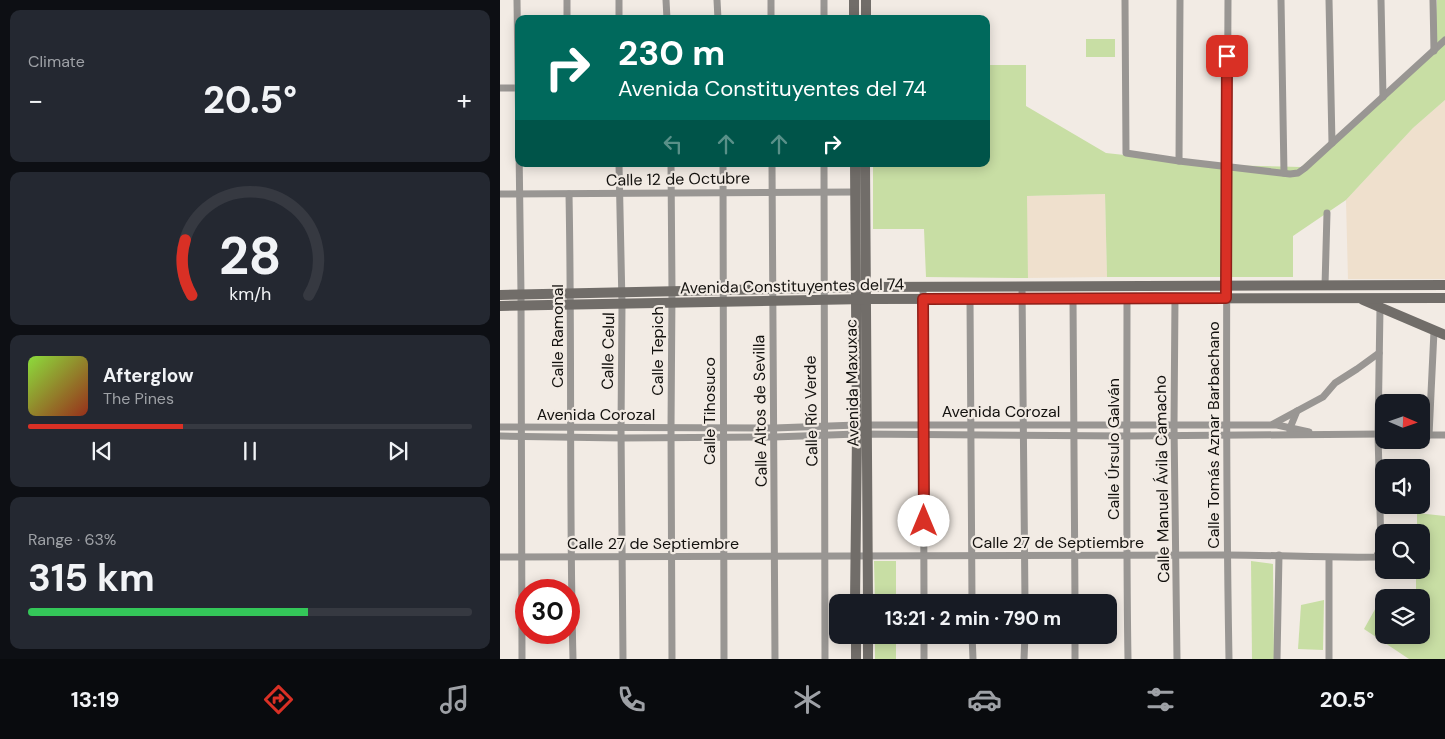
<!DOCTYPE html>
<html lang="en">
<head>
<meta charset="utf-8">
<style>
  :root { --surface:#171b24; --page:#242831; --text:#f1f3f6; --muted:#9ea1a6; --line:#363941; --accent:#d93025 }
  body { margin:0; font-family:"DM Sans",sans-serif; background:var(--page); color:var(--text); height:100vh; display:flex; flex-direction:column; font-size:19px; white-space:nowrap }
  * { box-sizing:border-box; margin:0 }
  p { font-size:16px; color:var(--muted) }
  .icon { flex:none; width:28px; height:28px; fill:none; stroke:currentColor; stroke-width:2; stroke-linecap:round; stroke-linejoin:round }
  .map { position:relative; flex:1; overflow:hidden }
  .details { display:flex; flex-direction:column; gap:10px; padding:10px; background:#0d0f14; width:500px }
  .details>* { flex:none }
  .guide { position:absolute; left:15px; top:15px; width:475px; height:152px; border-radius:10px; box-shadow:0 2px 12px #0003; background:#00695c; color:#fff; overflow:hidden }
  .needle { width:32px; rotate:92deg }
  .fabs { position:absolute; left:875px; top:394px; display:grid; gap:10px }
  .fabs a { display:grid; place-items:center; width:55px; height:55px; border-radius:10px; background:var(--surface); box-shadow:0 2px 12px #0003; font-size:25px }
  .speed { position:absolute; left:15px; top:579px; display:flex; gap:10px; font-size:25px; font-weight:700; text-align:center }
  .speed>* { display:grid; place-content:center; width:65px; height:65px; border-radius:50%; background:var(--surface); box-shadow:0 2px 12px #0003; line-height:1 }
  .speed .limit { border:8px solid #d22; background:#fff; color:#111 }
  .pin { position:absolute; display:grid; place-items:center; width:42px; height:42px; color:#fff; margin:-21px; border-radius:10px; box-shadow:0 2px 8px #0006 }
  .me { position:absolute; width:55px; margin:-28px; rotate:0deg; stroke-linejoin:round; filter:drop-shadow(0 0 4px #0008) }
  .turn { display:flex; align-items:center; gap:18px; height:105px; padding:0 20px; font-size:22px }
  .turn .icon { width:65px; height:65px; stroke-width:2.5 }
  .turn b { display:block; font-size:35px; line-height:42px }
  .lanes { display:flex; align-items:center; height:48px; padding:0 20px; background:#0003; justify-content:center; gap:25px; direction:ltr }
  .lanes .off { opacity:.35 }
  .big { font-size:38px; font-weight:700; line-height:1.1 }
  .details .widget { flex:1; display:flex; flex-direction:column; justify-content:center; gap:8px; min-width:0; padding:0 18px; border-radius:10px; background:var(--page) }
  .details .dial { align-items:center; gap:0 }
  .dial svg { height:130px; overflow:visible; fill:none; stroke:var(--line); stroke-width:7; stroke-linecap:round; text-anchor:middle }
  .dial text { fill:var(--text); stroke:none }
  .song { display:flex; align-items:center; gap:15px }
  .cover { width:60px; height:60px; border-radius:8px; background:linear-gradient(135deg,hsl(90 70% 55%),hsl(10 70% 35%)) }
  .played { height:5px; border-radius:2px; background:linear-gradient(90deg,var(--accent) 35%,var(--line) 35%) }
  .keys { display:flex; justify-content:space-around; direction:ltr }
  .heat { display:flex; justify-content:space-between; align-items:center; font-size:28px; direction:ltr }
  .charge { height:8px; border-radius:4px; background:linear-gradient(90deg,#34c759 63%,var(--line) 0) }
  .trip { position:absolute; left:329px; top:594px; width:288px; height:50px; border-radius:10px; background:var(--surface); box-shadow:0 2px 12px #0003; font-weight:700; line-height:50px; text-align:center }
  .dock { display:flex; height:80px; justify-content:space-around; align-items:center; background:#090b0e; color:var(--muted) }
  .dock .icon { width:35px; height:35px }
  .dock .selected { color:var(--accent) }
  .dock b { font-size:22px; color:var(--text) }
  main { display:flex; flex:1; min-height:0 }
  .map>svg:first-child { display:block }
</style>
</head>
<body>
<main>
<section class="details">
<div class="widget"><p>Climate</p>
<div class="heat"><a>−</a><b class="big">20.5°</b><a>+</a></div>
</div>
<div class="widget dial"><svg viewBox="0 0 100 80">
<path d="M14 69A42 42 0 1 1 86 69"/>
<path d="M14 69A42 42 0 0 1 10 35" stroke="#d93025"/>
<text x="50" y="56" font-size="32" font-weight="700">28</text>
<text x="50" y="72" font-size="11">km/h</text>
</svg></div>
<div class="widget">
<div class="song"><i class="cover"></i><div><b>Afterglow</b><p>The Pines</p></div></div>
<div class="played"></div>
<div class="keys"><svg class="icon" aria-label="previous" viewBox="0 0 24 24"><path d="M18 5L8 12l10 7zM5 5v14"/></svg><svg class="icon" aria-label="pause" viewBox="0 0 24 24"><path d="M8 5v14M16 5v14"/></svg><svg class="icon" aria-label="next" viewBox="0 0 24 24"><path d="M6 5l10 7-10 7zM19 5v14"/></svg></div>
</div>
<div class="widget"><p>Range · 63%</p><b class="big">315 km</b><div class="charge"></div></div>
</section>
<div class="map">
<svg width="945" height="659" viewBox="0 0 945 659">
  <rect width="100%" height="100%" fill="#f2ebe4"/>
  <g fill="#efe0cd">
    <polygon points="945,100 945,279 848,279 846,200 913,128"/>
    <polygon points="605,194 607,277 528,278 526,196"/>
  </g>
  <g fill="#c8dea4">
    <polygon points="937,0 945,0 945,100 913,128 846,200 793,236 793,277 607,277 605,194 527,196 528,278 426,277 424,229 373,229 373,164 486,164 486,65 526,65 526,106 606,153 717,165 801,167 934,48"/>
    <rect x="586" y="39" width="29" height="18"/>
    <polygon points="917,513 945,516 945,659 909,659 864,629 879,602 884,603 884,635 921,635 921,598 916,597 916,570 921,570 921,532 917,532"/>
    <polygon points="374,561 396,561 396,602 375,602"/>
    <polygon points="751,561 773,564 774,659 752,659"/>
    <polygon points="824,600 823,650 798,649 801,605"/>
    <rect x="375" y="635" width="21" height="24"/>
  </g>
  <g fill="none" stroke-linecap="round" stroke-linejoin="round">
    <g stroke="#999693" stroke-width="7">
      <polyline points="17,0 21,294 22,659"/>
      <polyline points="67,0 67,19"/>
      <polyline points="166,0 167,19"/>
      <polyline points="217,0 218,19"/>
      <polyline points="271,0 271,19"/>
      <polyline points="324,0 324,19"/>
      <polyline points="625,0 626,153 679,161 790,174 798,173 805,168 945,40"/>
      <path d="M728,0C727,220 725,439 729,659"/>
      <polyline points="781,0 784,173"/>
      <polyline points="829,0 832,143"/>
      <polyline points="881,0 883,97"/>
      <polyline points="933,0 934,51"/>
      <polyline points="119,19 119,0"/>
      <polyline points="0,88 19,88"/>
      <polyline points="679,161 680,0"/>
      <polyline points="119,164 122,304 121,428 123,659"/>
      <polyline points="171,164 172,291 171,428 172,659"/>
      <polyline points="223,164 224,659"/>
      <polyline points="272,164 275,659"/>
      <polyline points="324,164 325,659"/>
      <polyline points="0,194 356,192"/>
      <path d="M69,194C72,349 69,504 73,659"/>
      <polyline points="825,286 827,213"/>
      <polyline points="423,287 424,602"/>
      <polyline points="522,287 525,602"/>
      <polyline points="573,298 575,602"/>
      <path d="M627,298C627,419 626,539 628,659"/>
      <polyline points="675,298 674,425 677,659"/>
      <polyline points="470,299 472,602"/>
      <polyline points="773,424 797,411"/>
      <polyline points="0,427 274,428 357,425 777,425 809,432"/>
      <polyline points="790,432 790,428 797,411 823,397 835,383 857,369 879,353"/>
      <polyline points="921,435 945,435"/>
      <polyline points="929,435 934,331"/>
      <polyline points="0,436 121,438 274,437 357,434 627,436 884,434"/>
      <path d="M0,557L727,555C777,555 826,558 876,557L881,548L878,434L880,308"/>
      <polyline points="424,635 424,659"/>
      <polyline points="472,635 473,659"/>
      <polyline points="575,635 575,659"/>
      <polyline points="524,659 525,635"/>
      <polyline points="777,659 779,555"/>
      <polyline points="829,659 829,558"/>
    </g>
    <g stroke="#716d69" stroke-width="10">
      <polyline points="354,0 354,19"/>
      <polyline points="366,19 366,0"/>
      <polyline points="355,164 357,434 355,602"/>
      <polyline points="365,164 368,602"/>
      <polyline points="0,295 365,287 945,285"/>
      <polyline points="863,300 945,335"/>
      <polyline points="0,306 366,299 945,298"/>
      <polyline points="356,635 356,659"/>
      <polyline points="368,659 368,635"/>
    </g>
  </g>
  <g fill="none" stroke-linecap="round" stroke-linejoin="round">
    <defs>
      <polyline id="route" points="424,521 423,299 726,298 727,56"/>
    </defs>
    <use href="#route" stroke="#8d1f18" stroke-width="12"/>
    <use href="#route" stroke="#d93025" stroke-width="9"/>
  </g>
  <g text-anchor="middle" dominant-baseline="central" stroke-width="4.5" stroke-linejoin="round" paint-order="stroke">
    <g font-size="16" fill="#13110e" stroke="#f2ebe4">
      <text transform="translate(178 179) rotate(-1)">Calle 12 de Octubre</text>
      <text transform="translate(292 286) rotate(-1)">Avenida Constituyentes del 74</text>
      <text transform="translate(57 336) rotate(-90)">Calle Ramonal</text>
      <text transform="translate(108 351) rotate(-89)">Calle Celul</text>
      <text transform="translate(157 351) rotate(-90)">Calle Tepich</text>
      <text transform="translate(352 383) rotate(-91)">Avenida Maxuxac</text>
      <text transform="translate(209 411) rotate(-90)">Calle Tihosuco</text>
      <text transform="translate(260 411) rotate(-91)">Calle Altos de Sevilla</text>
      <text transform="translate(311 411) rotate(-91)">Calle Río Verde</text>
      <text x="501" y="411">Avenida Corozal</text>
      <text x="96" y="414">Avenida Corozal</text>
      <text transform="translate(713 435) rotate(-90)">Calle Tomás Aznar Barbachano</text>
      <text transform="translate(613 449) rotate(-90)">Calle Úrsulo Galván</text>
      <text transform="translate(662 479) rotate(-91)">Calle Manuel Ávila Camacho</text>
      <text x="558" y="542">Calle 27 de Septiembre</text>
      <text x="153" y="543">Calle 27 de Septiembre</text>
    </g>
  </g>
</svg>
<div class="fabs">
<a><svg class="needle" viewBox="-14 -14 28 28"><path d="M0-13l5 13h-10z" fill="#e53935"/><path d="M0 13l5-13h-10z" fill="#9ea1a6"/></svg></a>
<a><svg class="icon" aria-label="sound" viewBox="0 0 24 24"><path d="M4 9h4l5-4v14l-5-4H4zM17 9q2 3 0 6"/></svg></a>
<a><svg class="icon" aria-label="search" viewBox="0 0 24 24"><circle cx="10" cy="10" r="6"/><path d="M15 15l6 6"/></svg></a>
<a><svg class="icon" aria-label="layers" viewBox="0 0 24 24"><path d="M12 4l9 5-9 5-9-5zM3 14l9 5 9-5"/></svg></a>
</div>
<div class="speed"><div class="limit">30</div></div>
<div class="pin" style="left:727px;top:56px;background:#d93025"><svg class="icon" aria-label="arrive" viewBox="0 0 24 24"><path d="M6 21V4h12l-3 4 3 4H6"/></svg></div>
<svg class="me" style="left:424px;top:521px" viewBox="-20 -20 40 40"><circle r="19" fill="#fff"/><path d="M0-13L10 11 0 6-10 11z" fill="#d93025"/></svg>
<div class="trip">13:21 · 2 min · 790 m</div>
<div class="guide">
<div class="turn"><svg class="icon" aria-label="right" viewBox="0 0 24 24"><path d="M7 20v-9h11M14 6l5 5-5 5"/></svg><div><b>230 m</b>Avenida Constituyentes del 74</div></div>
<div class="lanes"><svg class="icon off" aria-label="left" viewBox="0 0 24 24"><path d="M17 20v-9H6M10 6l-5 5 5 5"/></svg><svg class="icon off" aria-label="ahead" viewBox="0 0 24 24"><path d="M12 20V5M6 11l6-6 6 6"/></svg><svg class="icon off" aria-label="ahead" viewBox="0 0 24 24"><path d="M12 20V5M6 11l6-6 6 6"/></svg><svg class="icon" aria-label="right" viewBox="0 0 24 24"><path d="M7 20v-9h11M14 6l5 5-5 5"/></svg></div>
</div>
</div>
</main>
<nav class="dock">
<b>13:19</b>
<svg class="icon selected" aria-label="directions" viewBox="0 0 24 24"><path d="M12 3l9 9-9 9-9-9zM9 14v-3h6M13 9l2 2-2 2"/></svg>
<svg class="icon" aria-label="music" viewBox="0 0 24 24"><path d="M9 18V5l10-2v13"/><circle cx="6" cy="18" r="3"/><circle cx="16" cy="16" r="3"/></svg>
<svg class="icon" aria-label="phone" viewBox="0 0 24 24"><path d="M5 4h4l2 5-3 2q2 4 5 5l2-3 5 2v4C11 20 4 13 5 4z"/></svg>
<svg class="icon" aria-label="climate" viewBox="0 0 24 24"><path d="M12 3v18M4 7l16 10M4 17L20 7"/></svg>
<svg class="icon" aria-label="car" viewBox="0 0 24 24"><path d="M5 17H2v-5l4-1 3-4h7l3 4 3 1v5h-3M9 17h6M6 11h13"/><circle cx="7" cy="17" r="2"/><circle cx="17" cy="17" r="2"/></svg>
<svg class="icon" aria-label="filters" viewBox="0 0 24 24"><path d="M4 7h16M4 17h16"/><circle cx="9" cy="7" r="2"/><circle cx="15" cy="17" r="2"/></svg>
<b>20.5°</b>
</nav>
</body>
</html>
